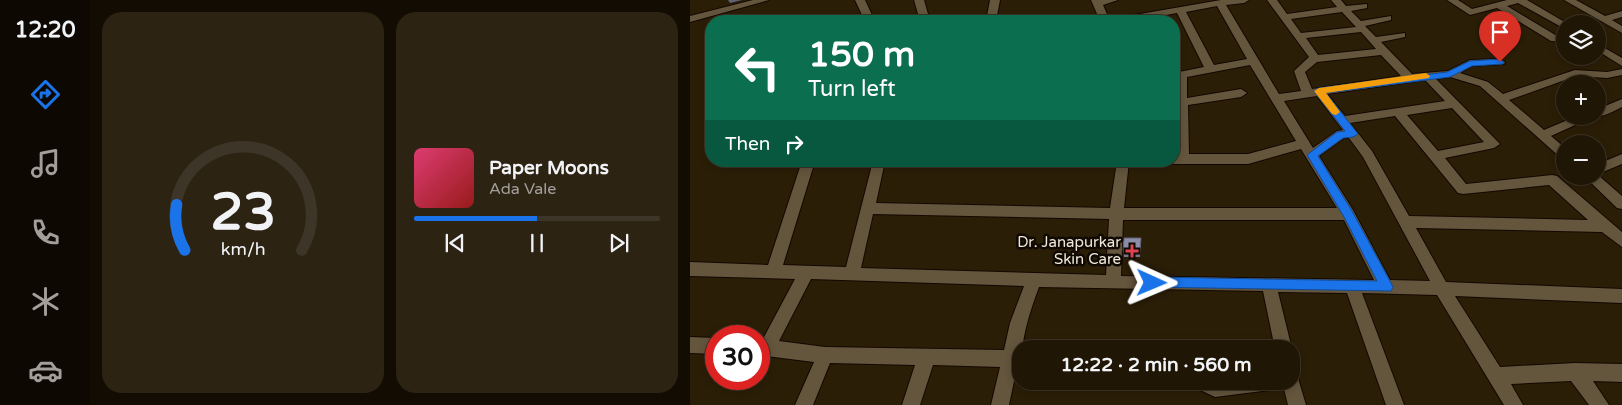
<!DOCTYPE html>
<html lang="en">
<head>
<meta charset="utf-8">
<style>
  :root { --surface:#201605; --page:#2d2313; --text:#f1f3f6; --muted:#a29f9a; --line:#3d3527; --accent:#1a73e8 }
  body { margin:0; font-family:"Varela Round",sans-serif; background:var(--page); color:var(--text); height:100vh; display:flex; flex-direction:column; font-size:19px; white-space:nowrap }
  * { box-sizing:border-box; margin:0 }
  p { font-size:16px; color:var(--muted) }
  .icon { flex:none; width:28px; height:28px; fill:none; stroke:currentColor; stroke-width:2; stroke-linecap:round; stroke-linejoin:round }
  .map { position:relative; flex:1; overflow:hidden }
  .side { display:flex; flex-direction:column; gap:12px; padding:12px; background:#120c03; width:600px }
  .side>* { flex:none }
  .guide { position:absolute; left:15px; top:15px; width:475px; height:152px; border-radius:20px; box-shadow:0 2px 8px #0003,0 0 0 1px var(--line); background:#0b6e4f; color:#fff; overflow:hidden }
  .tools { position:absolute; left:866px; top:15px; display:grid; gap:10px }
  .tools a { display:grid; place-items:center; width:50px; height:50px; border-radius:50%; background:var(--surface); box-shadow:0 2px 8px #0003,0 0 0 1px var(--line); font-size:25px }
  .speed { position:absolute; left:15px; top:325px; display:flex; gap:10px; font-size:25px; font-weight:700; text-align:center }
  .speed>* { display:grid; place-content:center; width:65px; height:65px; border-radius:50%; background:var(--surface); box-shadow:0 2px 8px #0003,0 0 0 1px var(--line); line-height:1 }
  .speed .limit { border:8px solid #d22; background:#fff; color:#111 }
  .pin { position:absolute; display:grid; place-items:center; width:42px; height:42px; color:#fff; margin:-51px -21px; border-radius:50% 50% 50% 0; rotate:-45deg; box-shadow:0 0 5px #0007 }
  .pin .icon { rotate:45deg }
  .me { position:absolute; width:55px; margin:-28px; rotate:91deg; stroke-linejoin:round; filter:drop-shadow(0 0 4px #0008) }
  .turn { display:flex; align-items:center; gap:18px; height:105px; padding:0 20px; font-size:22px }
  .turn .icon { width:65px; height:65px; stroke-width:2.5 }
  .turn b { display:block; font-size:35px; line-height:42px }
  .then { display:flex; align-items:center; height:48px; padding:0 20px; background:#0003; gap:10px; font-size:19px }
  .side .widget { flex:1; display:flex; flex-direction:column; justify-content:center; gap:8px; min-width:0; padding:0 18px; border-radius:20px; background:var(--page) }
  .side .dial { align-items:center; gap:0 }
  .dial svg { height:130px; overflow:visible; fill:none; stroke:var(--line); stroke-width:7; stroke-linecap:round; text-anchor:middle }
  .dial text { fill:var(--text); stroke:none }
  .song { display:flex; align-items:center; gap:15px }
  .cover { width:60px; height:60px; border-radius:8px; background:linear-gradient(135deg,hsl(340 70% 55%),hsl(0 70% 35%)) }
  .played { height:5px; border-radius:2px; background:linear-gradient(90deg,var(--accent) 50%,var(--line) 50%) }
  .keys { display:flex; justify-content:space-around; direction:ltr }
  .side .tiles { flex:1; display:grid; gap:12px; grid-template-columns:repeat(2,1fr) }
  .trip { position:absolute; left:322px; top:340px; width:288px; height:50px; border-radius:20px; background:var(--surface); box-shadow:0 2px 8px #0003,0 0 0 1px var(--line); font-weight:800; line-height:50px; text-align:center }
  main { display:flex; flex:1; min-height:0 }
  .menu { display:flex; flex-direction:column; width:90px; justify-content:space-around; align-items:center; background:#0d0902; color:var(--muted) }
  .menu .icon { width:35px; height:35px }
  .menu .selected { color:var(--accent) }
  .menu b { font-size:22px; color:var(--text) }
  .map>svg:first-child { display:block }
</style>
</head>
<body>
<main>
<nav class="menu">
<b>12:20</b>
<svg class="icon selected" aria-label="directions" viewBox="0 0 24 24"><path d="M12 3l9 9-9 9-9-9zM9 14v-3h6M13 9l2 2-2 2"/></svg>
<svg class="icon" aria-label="music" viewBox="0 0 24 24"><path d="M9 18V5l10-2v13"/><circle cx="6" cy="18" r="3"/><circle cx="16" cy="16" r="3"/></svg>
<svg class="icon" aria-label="phone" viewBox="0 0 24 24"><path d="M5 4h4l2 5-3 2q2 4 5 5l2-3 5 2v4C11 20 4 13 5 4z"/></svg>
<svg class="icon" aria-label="climate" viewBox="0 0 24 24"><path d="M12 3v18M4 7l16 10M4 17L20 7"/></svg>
<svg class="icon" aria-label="car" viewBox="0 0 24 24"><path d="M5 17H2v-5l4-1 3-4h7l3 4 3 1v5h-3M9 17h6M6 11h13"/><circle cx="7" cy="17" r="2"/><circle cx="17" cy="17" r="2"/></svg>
</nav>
<section class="side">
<div class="tiles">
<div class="widget dial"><svg viewBox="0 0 100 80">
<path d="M14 69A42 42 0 1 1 86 69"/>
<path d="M14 69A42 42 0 0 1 9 41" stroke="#1a73e8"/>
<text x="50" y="56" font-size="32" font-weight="700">23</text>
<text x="50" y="72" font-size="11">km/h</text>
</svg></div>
<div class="widget">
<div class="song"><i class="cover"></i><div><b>Paper Moons</b><p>Ada Vale</p></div></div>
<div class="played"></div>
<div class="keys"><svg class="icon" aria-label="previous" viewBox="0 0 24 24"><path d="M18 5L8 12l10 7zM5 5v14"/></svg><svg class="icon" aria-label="pause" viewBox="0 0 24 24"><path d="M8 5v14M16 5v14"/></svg><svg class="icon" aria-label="next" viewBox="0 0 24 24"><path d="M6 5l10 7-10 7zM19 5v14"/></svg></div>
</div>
</div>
</section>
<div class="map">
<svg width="932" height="405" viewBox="0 0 932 405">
  <rect width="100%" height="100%" fill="#2b1e07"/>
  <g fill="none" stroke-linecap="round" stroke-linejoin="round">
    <defs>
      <g id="minor">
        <polygon points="63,0 79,0 0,22 0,16"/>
        <polygon points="165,0 175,0 182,15 180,21 170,21 172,15"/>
        <polygon points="224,0 234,0 240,21 230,21"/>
        <polygon points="300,0 310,0 306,21 296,21"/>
        <polygon points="401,0 428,0 413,5 420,21 410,21"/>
        <path d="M531,0H559L554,3L536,5L589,94L611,91L604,71L619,57L577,0H587L597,14L647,7L641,0H651L656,6L677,4V8L661,11L671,21L701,16V20L675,26L686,37L715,33V37L691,42L722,74L758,71L780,60L810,59L815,62L814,64L782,66L770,73L798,82L813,94L885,70L917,72L932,69V75L917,78L886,76L819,100L854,130L887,116H905L861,136L875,148V160L871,158L790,86L760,77L746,79L810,144L804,148L755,158L776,184L862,175L867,176L932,232V247L912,232L726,228L756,282L932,289V303L765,296L810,367L885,363L932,364V382L903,381L919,405H899L881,381L821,384L833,405H814L747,295L672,293L714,405H696L657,293L588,292L602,349L601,352V349H585L573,291L349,287C339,314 331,339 331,367H327L319,405H301L310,367L243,365L230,405H212L225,365L140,363L123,405H105L124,362L69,355V339H73L105,279L0,276V262L78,265L112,161H125L93,265L156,267L183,161H195L186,203L420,208L427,161H439L434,208H647L611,149L558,164H484L479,161H484V154H487L484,73L514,67L487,13L442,21H422L427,18ZM527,6L557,59L524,65L496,12ZM652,12L666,27L611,33L601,19ZM671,32L686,49L628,55L616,38ZM691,55L711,76L622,89L615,72L627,62ZM560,65L606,141L558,154H499L498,105L551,97L557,93L551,89L497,98V77ZM735,80L755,101L655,116L637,94ZM627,96L653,130L647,131L623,148L594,101ZM762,108L794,142L748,151L717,115ZM705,116L768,193L773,194L859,185L898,220L719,216L682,151L660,123ZM654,138H659L673,157L740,281L700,280L663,210L629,156ZM183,214L419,219L416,275L171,268ZM433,220H654L684,280L431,276ZM121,279L334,286L320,323L314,350L135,347L89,341Z"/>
        <polygon points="757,0 768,0 782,9 817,0 837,0 878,24 875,24 875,29 828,3 817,6 867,36 875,36 875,42 861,41 807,8 780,15"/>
        <polygon points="874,0 886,0 915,16 932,11 932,17 922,20 932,26 932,33"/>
        <polygon points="908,44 932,58 932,66 908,51"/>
        <path d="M932,99V107C924,111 914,117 906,116H908V109Z"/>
        <polygon points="932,154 932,164 908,174 908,164"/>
        <polygon points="908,175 932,196 932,209 927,208 894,176"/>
        <polygon points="0,337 26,338 26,354 0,353"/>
        <polygon points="601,372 607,375 616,405 598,405 592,381 601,381"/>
        <polygon points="501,381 589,381 586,387 580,390 525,397 504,387"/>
      </g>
    </defs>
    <use href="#minor" stroke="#130800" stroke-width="2"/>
    <use href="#minor" fill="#64553d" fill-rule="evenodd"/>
  </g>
  <polygon fill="#787890" points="451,244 450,257 434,257 433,251"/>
  <polygon fill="#616276" points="38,0 52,0 40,3"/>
  <polygon fill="#8b8ca8" stroke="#616276" points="434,238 451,238 450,251 433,251"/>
  <polygon fill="#1a73e8" stroke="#114b97" points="810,59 814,62 813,64 782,66 760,77 636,93 668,134 663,137 653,138 628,156 662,211 701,283 703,287 701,291 457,287 456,283 462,277 687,281 654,217 617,155 647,132 655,131 624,91 629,88 757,72 780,61"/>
  <polygon fill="#f59e0b" points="736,73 740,76 739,78 636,93 650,112 646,115 642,114 624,91 629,88"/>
  <path fill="#e0444e" stroke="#0f0902" stroke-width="2" d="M439.5 243.5h5v5h5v5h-5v5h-5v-5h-5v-5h5z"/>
  <g text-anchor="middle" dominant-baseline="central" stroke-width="5" stroke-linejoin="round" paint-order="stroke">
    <g font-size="15" fill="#f0e8da" stroke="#0f0902" text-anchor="end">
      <text x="431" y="242">Dr. Janapurkar<tspan x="431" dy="17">Skin Care</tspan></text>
    </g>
  </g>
</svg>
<div class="tools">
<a><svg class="icon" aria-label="layers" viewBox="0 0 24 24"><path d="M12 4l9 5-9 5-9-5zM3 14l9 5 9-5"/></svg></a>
<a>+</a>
<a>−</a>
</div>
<div class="speed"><div class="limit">30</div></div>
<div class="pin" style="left:810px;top:62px;background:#d93025"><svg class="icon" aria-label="arrive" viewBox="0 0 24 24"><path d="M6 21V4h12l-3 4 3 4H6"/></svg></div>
<svg class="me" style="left:462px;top:283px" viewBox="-20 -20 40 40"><path d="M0-17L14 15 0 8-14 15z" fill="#1a73e8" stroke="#fff" stroke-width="4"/></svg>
<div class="trip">12:22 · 2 min · 560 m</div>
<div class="guide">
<div class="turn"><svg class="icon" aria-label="left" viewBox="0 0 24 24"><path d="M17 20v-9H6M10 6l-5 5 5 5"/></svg><div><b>150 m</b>Turn left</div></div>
<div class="then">Then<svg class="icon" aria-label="right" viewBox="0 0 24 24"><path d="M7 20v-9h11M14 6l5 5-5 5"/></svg></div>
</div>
</div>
</main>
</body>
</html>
